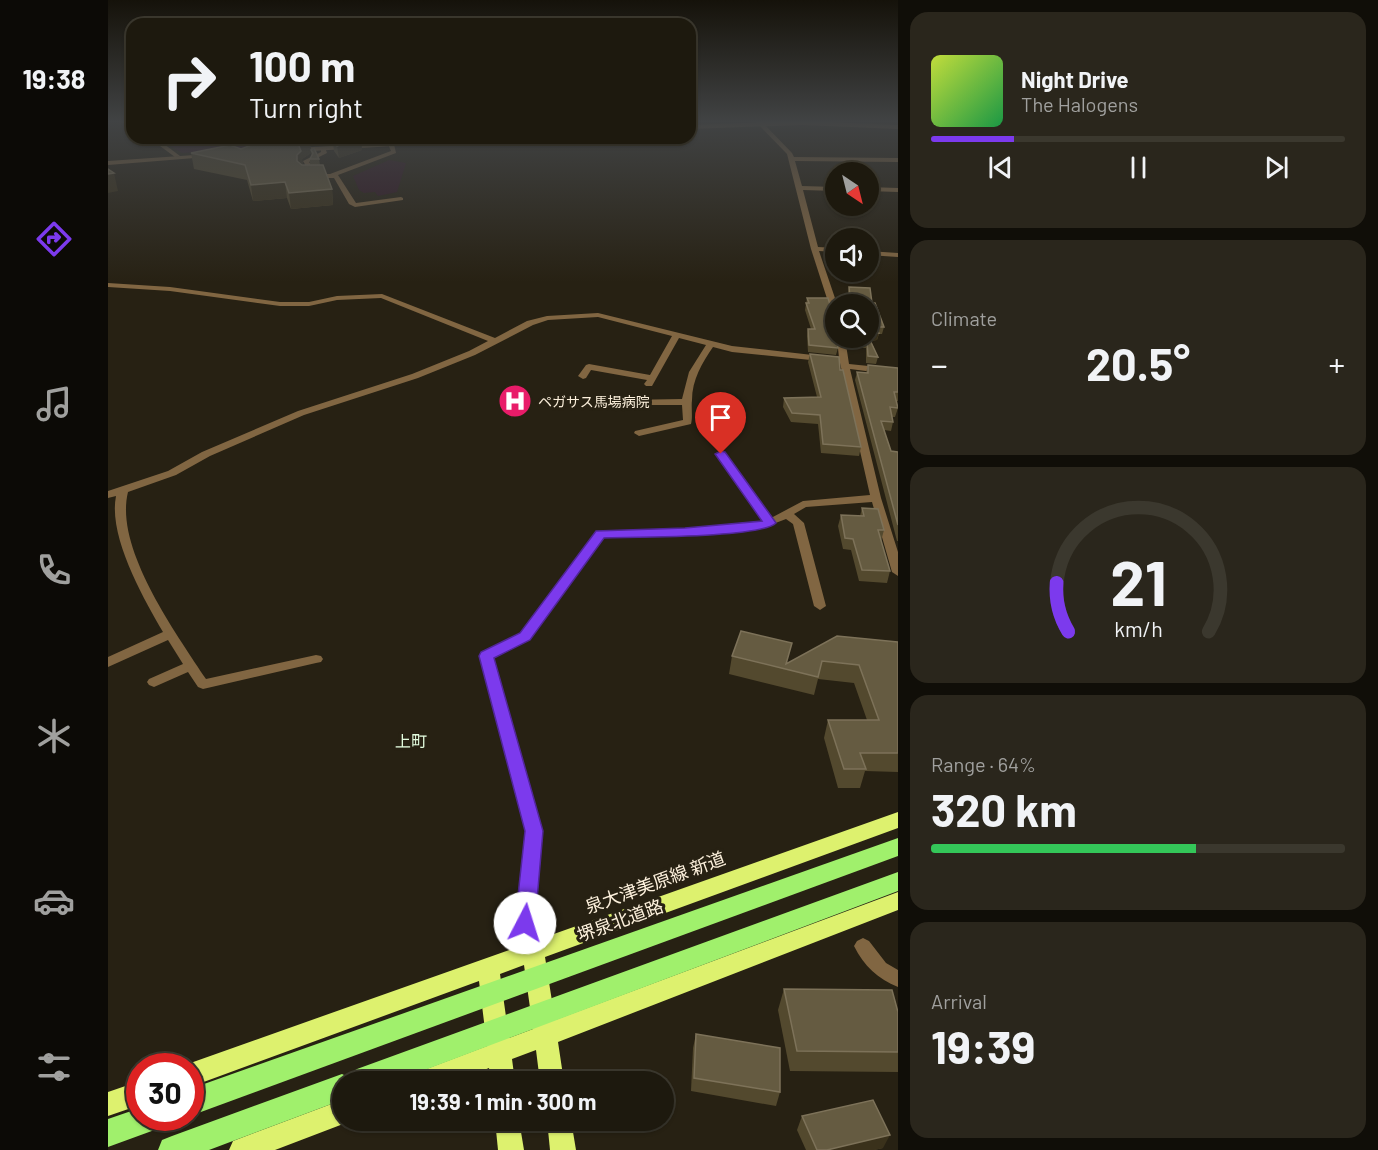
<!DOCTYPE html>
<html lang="en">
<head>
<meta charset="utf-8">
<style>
  :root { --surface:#1d190e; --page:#2a261c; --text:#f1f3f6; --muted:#a0a09e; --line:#3b382e; --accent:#7c3aed }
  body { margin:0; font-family:Barlow,"Noto Sans JP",sans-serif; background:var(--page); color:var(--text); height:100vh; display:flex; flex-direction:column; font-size:22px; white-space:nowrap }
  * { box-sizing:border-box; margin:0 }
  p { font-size:20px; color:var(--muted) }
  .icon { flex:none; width:33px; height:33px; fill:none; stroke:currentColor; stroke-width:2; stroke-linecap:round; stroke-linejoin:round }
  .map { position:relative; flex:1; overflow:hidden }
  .details { display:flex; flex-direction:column; gap:12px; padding:12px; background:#100e08; width:480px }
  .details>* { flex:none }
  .top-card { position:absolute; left:18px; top:18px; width:570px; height:126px; border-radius:18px; box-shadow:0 2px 4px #0004,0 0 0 2px var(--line); background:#1d190e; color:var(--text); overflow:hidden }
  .needle { width:39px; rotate:145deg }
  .buttons { position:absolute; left:717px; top:162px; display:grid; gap:12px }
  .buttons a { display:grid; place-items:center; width:54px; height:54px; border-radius:50%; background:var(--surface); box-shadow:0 2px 4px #0004,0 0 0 2px var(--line); font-size:30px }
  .speed { position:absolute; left:18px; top:1053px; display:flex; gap:12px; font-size:30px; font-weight:700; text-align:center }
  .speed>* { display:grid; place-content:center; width:78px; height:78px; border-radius:50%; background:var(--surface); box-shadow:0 2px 4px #0004,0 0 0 2px var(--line); line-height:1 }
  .speed .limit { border:9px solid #d22; background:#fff; color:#111 }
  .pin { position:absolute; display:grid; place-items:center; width:51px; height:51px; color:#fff; margin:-62px -26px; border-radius:50% 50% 50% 0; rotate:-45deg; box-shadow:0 0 6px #0007 }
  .pin .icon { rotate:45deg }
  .me { position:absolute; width:66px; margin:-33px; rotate:5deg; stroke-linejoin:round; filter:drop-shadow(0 0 4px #0008) }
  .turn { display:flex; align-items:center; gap:21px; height:126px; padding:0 24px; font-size:27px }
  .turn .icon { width:78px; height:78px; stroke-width:2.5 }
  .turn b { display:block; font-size:42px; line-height:51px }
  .big { font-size:45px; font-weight:700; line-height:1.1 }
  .details .card { flex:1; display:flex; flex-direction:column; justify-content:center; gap:9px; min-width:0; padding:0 21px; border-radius:18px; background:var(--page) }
  .details .dial { align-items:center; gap:0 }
  .dial svg { height:156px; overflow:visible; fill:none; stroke:var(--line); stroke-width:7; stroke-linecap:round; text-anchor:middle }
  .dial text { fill:var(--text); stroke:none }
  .song { display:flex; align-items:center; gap:18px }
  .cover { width:72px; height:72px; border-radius:9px; background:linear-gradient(135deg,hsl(70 70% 55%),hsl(140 70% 35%)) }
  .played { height:6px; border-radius:3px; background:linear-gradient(90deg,var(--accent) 20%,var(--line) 20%) }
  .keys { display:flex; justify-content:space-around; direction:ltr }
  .heat { display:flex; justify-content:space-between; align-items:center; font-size:33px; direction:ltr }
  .charge { height:9px; border-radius:4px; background:linear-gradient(90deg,#34c759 64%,var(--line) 0) }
  .trip { position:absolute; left:224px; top:1071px; width:342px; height:60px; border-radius:30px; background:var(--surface); box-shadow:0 2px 4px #0004,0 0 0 2px var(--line); font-weight:700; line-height:60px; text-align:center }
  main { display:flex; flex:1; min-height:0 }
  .dock { display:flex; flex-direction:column; width:108px; justify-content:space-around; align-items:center; background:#0c0a06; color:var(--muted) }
  .dock .icon { width:42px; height:42px }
  .dock .selected { color:var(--accent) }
  .dock b { font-size:27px; color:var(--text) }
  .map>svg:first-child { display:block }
</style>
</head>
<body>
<main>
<nav class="dock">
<b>19:38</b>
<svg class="icon selected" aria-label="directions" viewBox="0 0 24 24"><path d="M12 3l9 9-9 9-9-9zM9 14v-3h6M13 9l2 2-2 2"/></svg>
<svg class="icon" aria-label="music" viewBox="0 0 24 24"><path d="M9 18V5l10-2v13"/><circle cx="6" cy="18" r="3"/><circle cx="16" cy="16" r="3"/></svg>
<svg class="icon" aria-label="phone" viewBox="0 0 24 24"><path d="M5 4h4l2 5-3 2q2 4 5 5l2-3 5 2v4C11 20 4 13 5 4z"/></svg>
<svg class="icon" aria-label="climate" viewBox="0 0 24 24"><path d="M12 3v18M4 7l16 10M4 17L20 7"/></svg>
<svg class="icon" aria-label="car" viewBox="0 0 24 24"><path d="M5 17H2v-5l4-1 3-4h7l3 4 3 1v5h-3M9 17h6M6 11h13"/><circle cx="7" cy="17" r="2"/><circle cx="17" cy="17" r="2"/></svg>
<svg class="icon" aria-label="filters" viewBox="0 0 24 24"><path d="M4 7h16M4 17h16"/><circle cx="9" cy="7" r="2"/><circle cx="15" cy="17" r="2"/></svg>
</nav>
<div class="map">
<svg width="790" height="1150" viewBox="0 0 790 1150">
  <rect width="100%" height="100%" fill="#272113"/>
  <g fill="#311624">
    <polygon points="49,138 185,138 151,148 74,153"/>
    <polygon points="281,160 298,163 289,192 270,196 267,192 256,193 251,190 245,176"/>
  </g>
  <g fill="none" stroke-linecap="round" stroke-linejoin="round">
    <g fill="#816642" fill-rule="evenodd">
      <polygon points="11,121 24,122 24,126 12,122"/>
      <polygon points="647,121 653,121 684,153 686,157 790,158 790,162 687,161 694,186 728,187 728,191 695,190 710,247 728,248 728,252 711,251 729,304 728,316 724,314 703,249 679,154"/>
      <polygon points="41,138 48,138 72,156 67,157"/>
      <polygon points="283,142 286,144 288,153 230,175 248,203 293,197 295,198 295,200 247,207 241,204 226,178 196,178 193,176 192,172 198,166 195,161 213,152 213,147 217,147 219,153 201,162 204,166 199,174 222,174 283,151 280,144"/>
      <polygon points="760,187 790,188 790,192 760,191"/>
      <polygon points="760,251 790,253 790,257 760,255"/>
      <path d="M0,283L62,287L172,302H201L229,296L274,294L387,338L419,321L439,316L490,313L624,346L731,358L729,338H737L741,364L790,369V375L742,369L773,498L790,552V576L784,572L764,502L698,507L686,514L696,523L718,606L712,610L706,606L685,524L678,519L652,529L577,535L496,537L422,639L385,658L434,831L426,923L434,952L431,958L425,960L419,958L408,923L418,831L371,656L373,653L412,633L489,532L577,529L654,521L608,454L609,452H617L663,518L695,501L762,495L732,363L624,352L605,347C594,363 584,380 584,400C583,408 585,417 583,424L531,436L526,433L527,431L575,420L574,405H520L515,402L517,400L574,399L581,372L598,345L571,338L544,386H538L536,384L539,380L483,370L478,378L475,379L470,376L478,365L481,364L542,375L564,336L490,317L440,320L425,325L367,355L310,378L196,415L102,456L68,475L20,492C6,548 68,633 98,679L208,655L213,656L215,659L213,662L208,663L95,689L90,687L80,672L46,687L41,685L39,682L41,679L75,664L60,640L0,667V657L55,632C35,598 0,536 8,496L0,498V491L60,471L94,452L190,411L304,374L361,351L380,341L273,298L229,300L201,306H172L62,291L0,287Z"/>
      <path d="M755,938L761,941L778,963L790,970V987C770,979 756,966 746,946L749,941Z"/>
    </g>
    <g fill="#816642" fill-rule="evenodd">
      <polygon points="694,121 790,125 790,129 694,125 582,129 582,125"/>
      <polygon points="356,138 387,138 384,140 188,152 185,150 188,148"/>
      <polygon points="101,154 99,157 0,165 0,161"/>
    </g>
    <g fill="#ddf16e" fill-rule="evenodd">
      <polygon points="320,138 328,138 330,142 323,144"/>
      <polygon points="335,138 343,138 344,141 337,143"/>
      <path d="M790,812V828L437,957L447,1020L790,892V910L450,1042L456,1082H432L428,1050L404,1059L407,1082H383L381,1068L346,1082H302L305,1074L379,1046L371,981L82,1087V1066H74ZM416,965L425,1029L401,1038L392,974Z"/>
      <polygon points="32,1081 32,1105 0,1116 0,1092"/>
      <polygon points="234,1100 234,1120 243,1121 167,1150 121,1150 125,1141"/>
      <polygon points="387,1120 411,1120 416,1150 390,1150"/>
      <polygon points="439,1120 463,1120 468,1150 442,1150"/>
    </g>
    <g fill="#a0f06c" fill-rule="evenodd">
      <polygon points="790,838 790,856 82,1116 82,1089"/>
      <polygon points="790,872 790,891 285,1082 234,1082 234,1100 101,1150 50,1150 54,1140 64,1136 234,1074 238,1076 249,1069"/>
      <polygon points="32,1108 32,1118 55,1118 52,1128 0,1147 0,1119"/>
    </g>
  </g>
  <g fill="#53492e" fill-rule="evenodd">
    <path d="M179,138H202L203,150L211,159L212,165L224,189L225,205L183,209L179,198L145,201L139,180L86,169L83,153L133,149L179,139ZM203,153L204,155L202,159V165H195L194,159Z"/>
    <polygon points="218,138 276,138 276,140 253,141 254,150 231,158 226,151 225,143 220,143 218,141"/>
    <polygon points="741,287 764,303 776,327 774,334 771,334 769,340 763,341 770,357 768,364 758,363 758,348 741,348 738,338 760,338 740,298 740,293"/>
    <polygon points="699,298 730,348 728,355 700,352 699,336 700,329 703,329 697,310"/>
    <polygon points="702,354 732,370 753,447 751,456 713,453 710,424 683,422 675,407 676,398 709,397 700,362"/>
    <polygon points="760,365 790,368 790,401 788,401 790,408 787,417 784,417 785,422 783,431 776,430 783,451 790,452 790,541 789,541 747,380 749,372 758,373"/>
    <polygon points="754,508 776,530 773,541 782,571 779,583 751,581 743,550 735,549 730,526 733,515 752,516"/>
    <polygon points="790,642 790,772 757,771 752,788 730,788 716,738 720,720 759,720 746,683 710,679 706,695 621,674 624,656 679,663"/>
    <polygon points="676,989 790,1012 790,1072 682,1071 670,1010"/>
    <polygon points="588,1034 672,1092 668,1106 583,1091 585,1048"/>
    <polygon points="694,1116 775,1148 766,1150 698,1150 689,1130"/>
  </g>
  <g fill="#3a311b">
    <polygon points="202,138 203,153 194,159 195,166 190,170 189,155 191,146"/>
    <polygon points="251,138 253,138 254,150 231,158 229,146"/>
    <polygon points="6,173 10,191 0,193 0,174"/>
    <polygon points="177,182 179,198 145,201 143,185"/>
    <polygon points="224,189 225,205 183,209 181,193"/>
    <polygon points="771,333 769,340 758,341 760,338 760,334"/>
    <polygon points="782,1135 775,1148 766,1150 719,1150"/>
  </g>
  <g fill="#655b41" stroke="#7d7259" stroke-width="1.5">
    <polygon points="202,138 191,146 193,151 189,155 189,161 194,165 215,165 224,189 181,193 177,182 143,185 137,165 83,153 122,145 133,149 154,141"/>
    <polygon points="251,138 229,146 224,139 240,138"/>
    <polygon points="206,148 211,159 202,159 205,153 203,150"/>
    <polygon points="0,169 6,173 0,174"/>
    <polygon points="741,287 762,288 764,303 767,303 776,327 767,327 771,333 760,334 760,304 732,304 733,298 742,298"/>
    <polygon points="699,298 720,298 723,308 728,310 728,338 729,338 730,348 701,345 700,329 707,329 698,303 701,303"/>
    <polygon points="760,336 770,357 760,356 759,341 742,340 741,338 760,338"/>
    <polygon points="702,354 731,357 732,370 735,370 753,447 715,444 712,415 684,413 676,398 713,397"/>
    <polygon points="760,365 790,368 790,392 786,392 790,408 782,407 785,422 773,421 783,451 790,452 790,525 749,372 760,373"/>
    <polygon points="754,508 770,509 776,530 770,530 782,571 754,570 745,539 737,538 733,515 756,516"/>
    <polygon points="633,631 684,643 678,664 729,636 790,642 790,753 752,753 758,769 736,769 720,720 771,720 751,665 714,661 710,677 624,656"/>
    <polygon points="676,989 784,990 790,1012 790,1052 689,1051"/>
    <polygon points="588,1034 672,1048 672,1092 586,1078"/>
    <polygon points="765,1100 782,1135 719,1150 709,1150 694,1116"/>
  </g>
  <linearGradient id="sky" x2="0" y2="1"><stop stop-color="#15120a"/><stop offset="0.43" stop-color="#414344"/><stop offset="1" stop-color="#414344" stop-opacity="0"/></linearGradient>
  <rect width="790" height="282" fill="url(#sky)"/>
  <path fill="#7c3aed" stroke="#51269a" stroke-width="1.5" d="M613,451L617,452L666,520L668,523C653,538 525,537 496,538L422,640L386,658L435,831L427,923L424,929L417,932L410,929L407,923L417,831L371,656L373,652L412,633L488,531L577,528L654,521L607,454Z"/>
  <defs>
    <symbol id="hospital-disc" viewBox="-11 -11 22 22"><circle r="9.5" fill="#e81c69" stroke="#272113"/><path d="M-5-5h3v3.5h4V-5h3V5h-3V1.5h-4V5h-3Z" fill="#fff"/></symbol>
  </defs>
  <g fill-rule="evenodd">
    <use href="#hospital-disc" x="388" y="382" width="38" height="38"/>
  </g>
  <g text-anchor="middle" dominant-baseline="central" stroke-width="6" stroke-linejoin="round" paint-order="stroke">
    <g font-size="14" fill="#fcf0dc" stroke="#272113" text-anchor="start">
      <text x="430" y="401">ペガサス馬場病院</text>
    </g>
    <g font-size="16" fill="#e2fcde" stroke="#272113">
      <text x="303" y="740">上町</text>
    </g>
    <g font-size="18" fill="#fcf0dc" stroke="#272113">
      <text transform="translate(547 882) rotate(-20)">泉大津美原線 新道</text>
      <text transform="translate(512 920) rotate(-20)">堺泉北道路</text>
    </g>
  </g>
</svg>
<div class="buttons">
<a><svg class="needle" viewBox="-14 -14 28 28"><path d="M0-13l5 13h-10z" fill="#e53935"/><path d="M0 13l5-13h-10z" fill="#a0a09e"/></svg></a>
<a><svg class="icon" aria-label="sound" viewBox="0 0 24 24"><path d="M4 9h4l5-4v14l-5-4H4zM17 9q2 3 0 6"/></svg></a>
<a><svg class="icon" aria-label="search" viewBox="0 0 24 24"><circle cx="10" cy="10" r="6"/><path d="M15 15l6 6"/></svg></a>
</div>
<div class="speed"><div class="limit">30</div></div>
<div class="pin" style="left:613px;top:454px;background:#d93025"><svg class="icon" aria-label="arrive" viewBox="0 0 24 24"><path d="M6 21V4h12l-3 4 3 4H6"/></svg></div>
<svg class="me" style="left:417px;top:923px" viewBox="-20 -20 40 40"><circle r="19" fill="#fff"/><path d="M0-13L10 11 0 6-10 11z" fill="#7c3aed"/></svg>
<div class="trip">19:39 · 1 min · 300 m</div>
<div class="top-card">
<div class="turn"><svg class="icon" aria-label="right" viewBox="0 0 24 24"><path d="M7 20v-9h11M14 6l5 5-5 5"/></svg><div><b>100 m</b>Turn right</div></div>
</div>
</div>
<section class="details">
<div class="card">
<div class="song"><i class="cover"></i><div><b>Night Drive</b><p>The Halogens</p></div></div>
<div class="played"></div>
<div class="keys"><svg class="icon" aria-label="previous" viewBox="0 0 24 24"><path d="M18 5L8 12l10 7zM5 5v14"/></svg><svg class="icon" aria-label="pause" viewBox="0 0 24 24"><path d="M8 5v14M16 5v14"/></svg><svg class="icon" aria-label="next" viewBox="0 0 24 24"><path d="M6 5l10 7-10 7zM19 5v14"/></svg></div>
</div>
<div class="card"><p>Climate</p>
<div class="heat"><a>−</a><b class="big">20.5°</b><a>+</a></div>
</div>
<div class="card dial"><svg viewBox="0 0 100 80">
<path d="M14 69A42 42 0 1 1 86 69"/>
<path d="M14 69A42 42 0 0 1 8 44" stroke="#7c3aed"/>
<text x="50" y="56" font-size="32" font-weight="700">21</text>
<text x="50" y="72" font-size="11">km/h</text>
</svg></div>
<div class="card"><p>Range · 64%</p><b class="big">320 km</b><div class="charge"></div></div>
<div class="card"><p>Arrival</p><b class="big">19:39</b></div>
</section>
</main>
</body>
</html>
